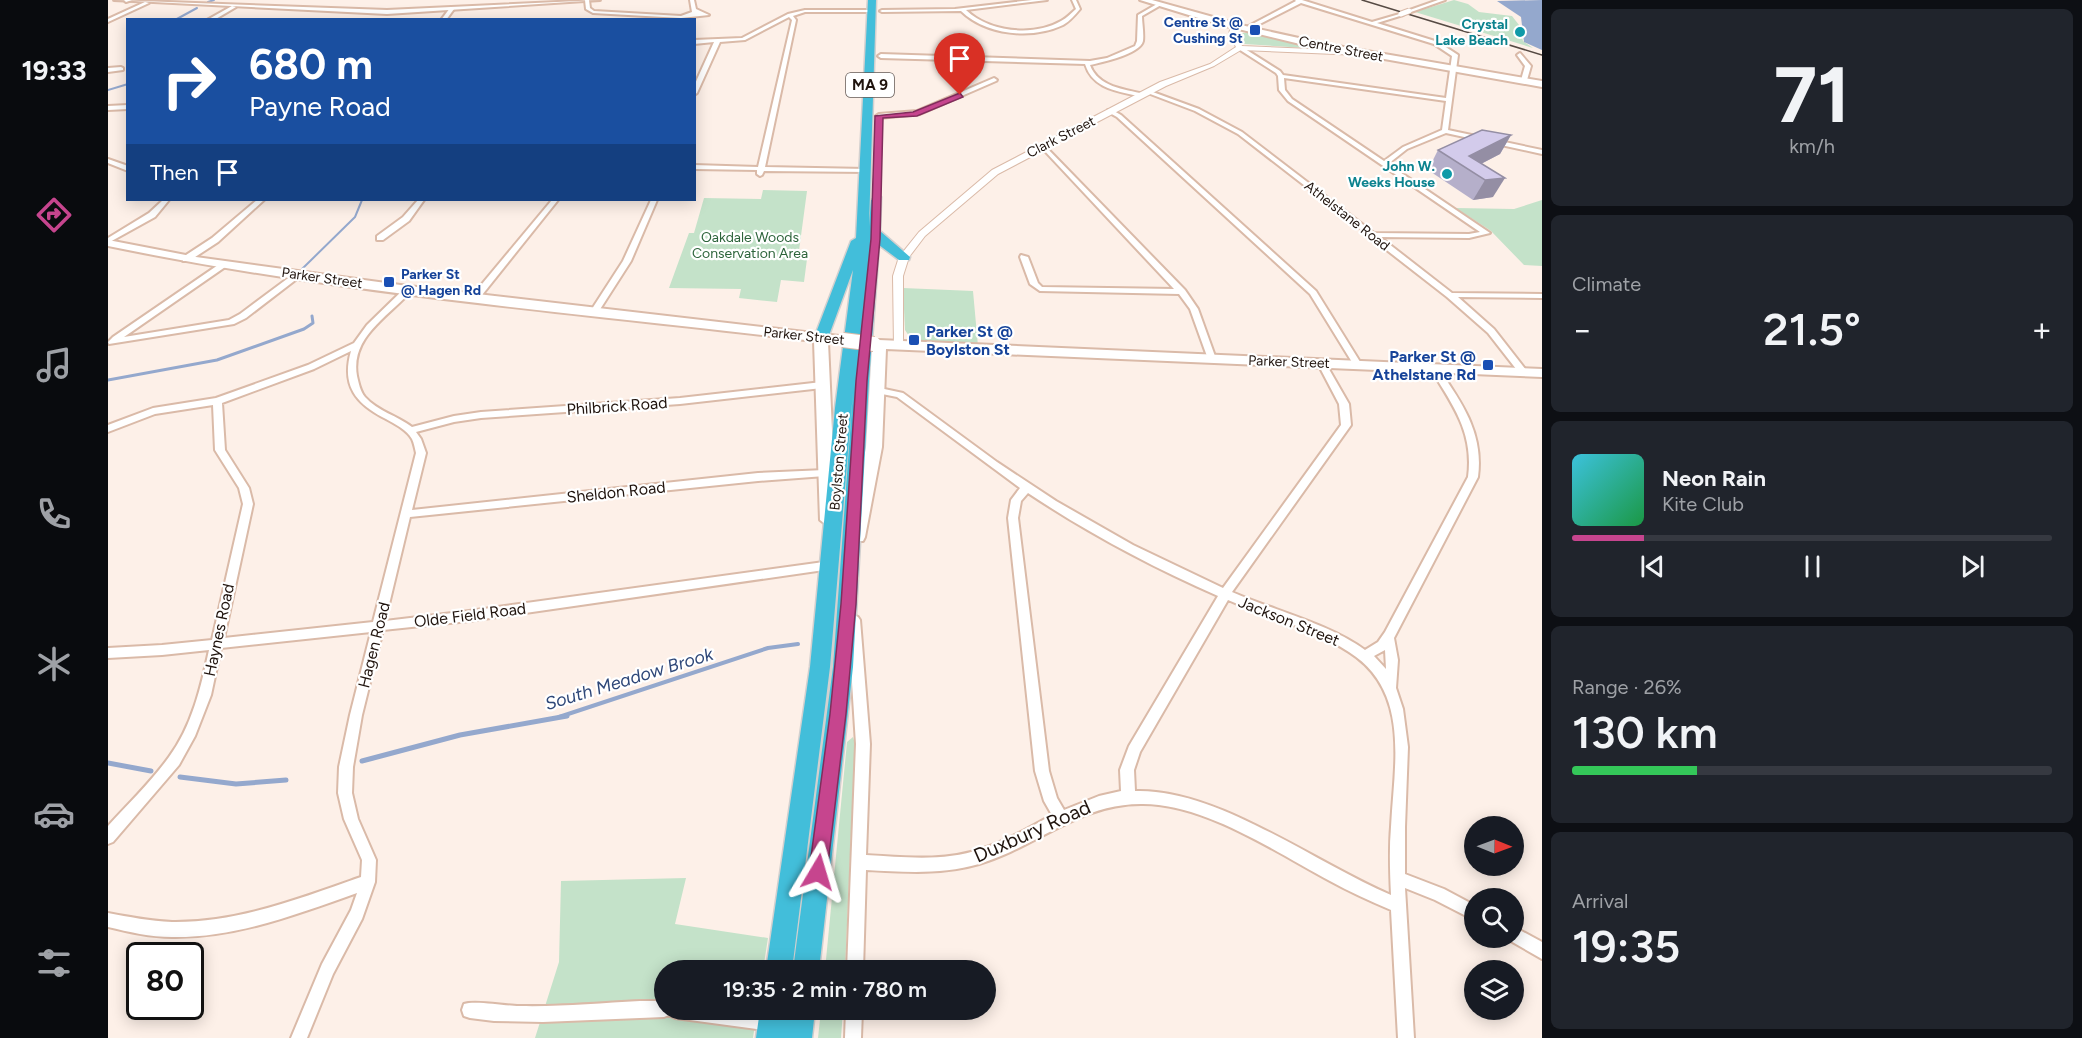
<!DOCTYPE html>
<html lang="en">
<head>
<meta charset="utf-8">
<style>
  :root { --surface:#171b24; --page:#20242c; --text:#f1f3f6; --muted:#9ea1a6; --line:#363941; --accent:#c6458e }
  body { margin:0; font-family:Figtree,sans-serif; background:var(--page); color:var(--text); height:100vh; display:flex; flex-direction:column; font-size:22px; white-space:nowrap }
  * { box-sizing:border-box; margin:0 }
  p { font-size:20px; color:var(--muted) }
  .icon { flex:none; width:33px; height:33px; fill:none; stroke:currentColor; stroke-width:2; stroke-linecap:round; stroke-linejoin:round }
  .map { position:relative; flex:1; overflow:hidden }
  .details { display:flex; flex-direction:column; gap:9px; padding:9px; background:#0d0f14; width:540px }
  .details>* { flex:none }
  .hud { position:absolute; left:18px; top:18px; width:570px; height:183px; border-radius:0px; box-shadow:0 3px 15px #0003; background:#1a4fa0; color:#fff; overflow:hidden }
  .needle { width:39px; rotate:91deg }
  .controls { position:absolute; left:1356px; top:816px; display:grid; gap:12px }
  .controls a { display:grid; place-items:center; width:60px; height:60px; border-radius:50%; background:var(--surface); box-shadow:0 3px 15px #0003; font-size:30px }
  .speed { position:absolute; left:18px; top:942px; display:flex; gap:12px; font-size:30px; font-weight:700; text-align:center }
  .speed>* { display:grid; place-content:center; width:78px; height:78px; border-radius:50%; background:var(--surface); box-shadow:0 3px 15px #0003; line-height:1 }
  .speed .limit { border:3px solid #111; border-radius:9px; background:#fff; color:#111 }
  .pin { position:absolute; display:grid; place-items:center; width:51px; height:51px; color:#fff; margin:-62px -26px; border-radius:50% 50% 50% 0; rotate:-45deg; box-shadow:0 0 6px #0007 }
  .pin .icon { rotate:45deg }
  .me { position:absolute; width:66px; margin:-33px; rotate:7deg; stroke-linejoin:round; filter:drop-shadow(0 0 4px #0008) }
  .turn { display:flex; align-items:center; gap:21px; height:126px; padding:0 24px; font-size:27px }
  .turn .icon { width:78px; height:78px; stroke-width:2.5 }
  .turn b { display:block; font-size:42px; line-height:51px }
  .then { display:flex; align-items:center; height:57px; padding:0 24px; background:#0003; gap:12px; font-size:22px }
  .big { font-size:45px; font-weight:600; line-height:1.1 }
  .details .widget { flex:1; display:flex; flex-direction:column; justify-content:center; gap:9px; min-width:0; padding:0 21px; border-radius:9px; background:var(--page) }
  .details .dial { align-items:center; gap:0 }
  .dial b { font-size:78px; line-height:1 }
  .song { display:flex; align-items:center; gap:18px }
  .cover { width:72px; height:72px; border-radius:9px; background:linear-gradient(135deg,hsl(190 70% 55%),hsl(140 70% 35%)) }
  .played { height:6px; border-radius:3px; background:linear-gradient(90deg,var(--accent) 15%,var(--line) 15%) }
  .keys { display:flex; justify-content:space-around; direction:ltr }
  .heat { display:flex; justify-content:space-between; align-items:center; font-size:33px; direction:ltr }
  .charge { height:9px; border-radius:4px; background:linear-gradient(90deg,#34c759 26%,var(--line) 0) }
  .trip { position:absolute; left:546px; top:960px; width:342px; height:60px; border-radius:30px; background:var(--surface); box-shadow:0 3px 15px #0003; font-weight:600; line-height:60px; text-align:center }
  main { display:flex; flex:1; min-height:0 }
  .tabs { display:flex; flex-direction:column; width:108px; justify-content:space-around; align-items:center; background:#090b0e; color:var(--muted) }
  .tabs .icon { width:42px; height:42px }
  .tabs .active { color:var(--accent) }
  .tabs b { font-size:27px; color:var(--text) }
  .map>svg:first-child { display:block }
</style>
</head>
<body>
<main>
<nav class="tabs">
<b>19:33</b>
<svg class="icon active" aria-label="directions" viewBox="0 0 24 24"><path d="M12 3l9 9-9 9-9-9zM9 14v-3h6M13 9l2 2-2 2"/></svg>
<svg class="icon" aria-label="music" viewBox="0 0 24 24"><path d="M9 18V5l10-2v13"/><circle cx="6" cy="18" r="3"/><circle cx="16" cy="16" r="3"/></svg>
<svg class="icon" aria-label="phone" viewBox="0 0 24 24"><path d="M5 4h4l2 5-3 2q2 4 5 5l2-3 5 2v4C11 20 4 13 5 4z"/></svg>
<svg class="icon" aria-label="climate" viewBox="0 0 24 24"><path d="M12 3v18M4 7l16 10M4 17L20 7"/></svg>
<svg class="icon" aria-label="car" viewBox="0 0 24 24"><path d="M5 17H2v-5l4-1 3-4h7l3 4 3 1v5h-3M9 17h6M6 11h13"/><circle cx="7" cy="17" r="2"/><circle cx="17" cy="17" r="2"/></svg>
<svg class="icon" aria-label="filters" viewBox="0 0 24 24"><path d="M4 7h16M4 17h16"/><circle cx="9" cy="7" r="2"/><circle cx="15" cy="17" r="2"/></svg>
</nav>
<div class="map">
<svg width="1434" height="1038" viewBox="0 0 1434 1038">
  <rect width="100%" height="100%" fill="#fdf0e8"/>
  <g fill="#c4e2c9">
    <polygon points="1346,0 1360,4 1371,12 1404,16 1411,25 1415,41 1425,48 1307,12"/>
    <polygon points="1131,33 1142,33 1214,49 1136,44 1129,37"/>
    <polygon points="655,190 699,191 690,258 699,259 696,282 673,280 669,302 631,298 633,289 561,288 581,233 586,233 596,198 653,199"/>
    <polygon points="1434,200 1434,266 1416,265 1383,231 1348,208 1406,209"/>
    <polygon points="795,288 865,291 870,346 803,339 797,330"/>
    <polygon points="745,737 747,744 737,970 717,970 739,742"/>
    <polygon points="578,878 567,924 660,938 655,970 556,970 556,1010 649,1010 645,1038 427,1038 451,962 453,881"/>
    <polygon points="713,1010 735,1010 733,1038 710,1038"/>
  </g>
  <polygon fill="#94a8cd" points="1434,0 1434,50 1416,42 1413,17 1389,1"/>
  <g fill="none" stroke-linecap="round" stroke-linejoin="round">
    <g stroke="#94a8cd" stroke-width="2">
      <polyline points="100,2 106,0"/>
      <polyline points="67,20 89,8"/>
      <polyline points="0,90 20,84"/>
      <polyline points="194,269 247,217 254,200"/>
    </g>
    <polyline stroke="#94a8cd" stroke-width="3" points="0,380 109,360 196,329 205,323 204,316"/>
    <polyline stroke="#94a8cd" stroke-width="4" points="451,717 660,648 690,644"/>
    <g stroke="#94a8cd" stroke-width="5">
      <polyline points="254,761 352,735 459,716"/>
      <polyline points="0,763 43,771"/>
      <polyline points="72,777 128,784 178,780"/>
    </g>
    <defs>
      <g id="minor">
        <polygon points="16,0 24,0 18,2"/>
        <polygon points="477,0 481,0 482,8 486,11 573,16 584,12 582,0 586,0 588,9 601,15 573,18 485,13 478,9"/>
        <path d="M924,0H939L858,10C881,32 925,37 953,21C959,18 963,13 968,9L964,0H968L972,9C967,15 962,21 955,25C923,40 878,35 853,11L774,12L772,11L774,10L847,9Z"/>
        <path d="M1187,0H1194L1264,22L1295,13V15L1269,23L1330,42L1350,55L1340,130L1434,150V154L1338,133L1299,149L1280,164L1382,233L1361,238L1272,237L1344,293L1434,294V298L1350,297L1386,329L1418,370V374H1412L1380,333L1339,297L1262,237H1259V234L1130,134L1087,111L1037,92L1042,91L1091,109L1134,132L1266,233L1361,234L1372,232L1180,101L1171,90L1170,76L1168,73L1129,48L1134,47L1172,71L1175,75L1338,98L1344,56L1326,44L1193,3L1140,30L1135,29L1188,1ZM1176,78L1338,101L1334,130L1295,147L1276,161L1184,99L1177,90Z"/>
        <polygon points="1330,0 1337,0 1303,12 1299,11"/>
        <polygon points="37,2 41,3 0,22 0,19"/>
        <path d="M1049,4L1053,5L1034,16C1034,23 1036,33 1035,41C1032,54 995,62 982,65C990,87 1016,89 1036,94L1037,95L1034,97C1011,91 985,90 977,64L773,58L770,56L773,54L982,61L999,58L1027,46L1029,41L1030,15Z"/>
        <polygon points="124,6 128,7 106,20 99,20"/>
        <polygon points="342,8 346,9 338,20 333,20"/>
        <polygon points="697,10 765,10 767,11 765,12 697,12 685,16 688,20 657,167 758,169 761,171 760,172 656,171 654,175 652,176 649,174 649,170 586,169 586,165 650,167 684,20 681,17 637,40 612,42 589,93 586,95 586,86 606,42 586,44 586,40 634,38 680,14"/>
        <polygon points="1412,53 1423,66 1419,80 1416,82 1413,80 1417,66 1409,55"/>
        <polygon points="13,67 15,68 15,70 0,72 0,68"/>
        <polygon points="886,78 889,80 888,81 812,114 771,118 768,116 771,114 809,111"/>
        <polygon points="20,105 20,109 0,110 0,106"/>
        <polygon points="1000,110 1004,110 1013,115 1208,291 1254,365 1253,367 1247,367 1202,294 1009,117 1000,112"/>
        <polygon points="935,144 1077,290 1090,309 1108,359 1107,361 1101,361 1100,359 1082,309 1071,294 932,291 922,284 912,257 913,255 920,257 930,283 934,287 1066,289 933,147 933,145"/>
        <polygon points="0,159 20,166 20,171 0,163"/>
        <polygon points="55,200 61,200 47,217 0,243 0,238 41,213"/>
        <polygon points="149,200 156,200 110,242 81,261 75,261 75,257 104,238"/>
        <polygon points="310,200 316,200 301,221 275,240 269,240 269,236 295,217"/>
        <polygon points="444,200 450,200 370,300 364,300 364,296"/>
        <polygon points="543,200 549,200 523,261 489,314 483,314 482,312 515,261"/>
        <polygon points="113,263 120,265 16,337 121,320 132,314 187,273 193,273 194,275 138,318 126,324 1,344 0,342 5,337"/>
        <path d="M297,288H300L304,290C282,316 242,336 249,376C251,384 252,391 257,397C269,411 290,416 304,427L346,416L373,412L572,398L714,382L719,385L714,388L572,404L373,418L346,422L308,432L313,439L318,453L304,510L650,473L717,470L722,473L717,476L650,481L302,517L277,621L361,611L723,561L727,562L729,565L727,568L723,569L361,621L275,630L254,715L245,767L244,793L250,819L268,860L267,882L254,919L225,974L199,1038H183L214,964L243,910L249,893C190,914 127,938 64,937C42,937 21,932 0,927V913C21,917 42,921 64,922C129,923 193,898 253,877L254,860L236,819L230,793L231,767L242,715L263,632L113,648L103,695L87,736L71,765L5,842L0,844V826C20,804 43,782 61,757C84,726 93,687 101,650L54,655L0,658V648L54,645L104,640L135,504L131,488L107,450L105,405L47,414L0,432V425L45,408L108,398L200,365L246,343L259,325ZM243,351C233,386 248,404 278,419C287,424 299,430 304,439C306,443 307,449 308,453L265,622L116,638L145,504L141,488L117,450L114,403L206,369Z"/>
        <path d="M1214,361L1218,364L1241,404L1243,425L1124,592C1165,610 1222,624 1257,650L1270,642L1277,632L1360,477C1366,432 1344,404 1322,368L1323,366H1329C1353,402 1376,432 1370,477L1286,638L1290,660L1288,688L1295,709L1300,747L1297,827V874L1336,889L1366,905V920L1327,900L1297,888L1306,1038H1290L1283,910C1262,901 1242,892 1222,881C1168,852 1097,804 1035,804C971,803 929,847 871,864C834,875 795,872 758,870L755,970H739L748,744L740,620L742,617L746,615L750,617L752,620L762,744L758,855C796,857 836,862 873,849C898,841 921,828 944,815L936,801L927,771L900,518L903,500L912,488L789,397L764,392L762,390L764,388L767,387L795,393L889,462L948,501L1025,545L1115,588L1233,425L1231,404L1210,364ZM920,493C980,533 1044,567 1110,596L1021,746L1012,770L1013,791L991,796L956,810L949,798L941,771L910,518L913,501ZM1120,600C1159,617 1204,628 1241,652C1303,691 1286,765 1283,827C1281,850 1282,873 1283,895C1207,863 1109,788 1027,791L1026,770L1032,752ZM1277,650L1278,669L1266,656Z"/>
        <polygon points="1406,927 1434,942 1434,959 1401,940 1399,938 1406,938"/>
        <path d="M532,1001H556V1010H623L664,1015L670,1017L672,1023L670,1029L664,1031L567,1018L561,1015L556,1017L435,1022L386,1021L362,1018L356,1016L354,1010L356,1004C367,1000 397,1006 411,1006C452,1007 492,1003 532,1001Z"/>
        <polygon points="738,1010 754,1010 753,1038 737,1038"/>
      </g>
      <polygon id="tertiary" points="1126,24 1129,26 1127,34 1134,46 1251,51 1254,53 1251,55 1133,50 1106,66 1058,86 890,174 817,236 801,257 795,276 795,345 790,348 786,347 785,276 791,257 811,232 884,170 1052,82 1102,64 1128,47 1121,34 1123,26"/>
      <g id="secondary">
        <polygon points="6,0 279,10 492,0 279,14"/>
        <polygon points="1032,0 1044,0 1141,27 1218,44 1434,81 1434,87 1192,44 1110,24"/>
        <path d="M0,240L88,257L300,286L740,337V343L720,342L728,520L720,526L712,520L706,341C471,313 232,294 0,246Z"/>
        <polygon points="771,340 1434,369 1434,377 778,349 774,447 757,537 755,541 743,541 741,537 758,447 764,348 759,344"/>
      </g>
      <g id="trunk">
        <polygon points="760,0 768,0 761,226 763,200 773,197 772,231 802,257 801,260 791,260 771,245 761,381 745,667 711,970 685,970 725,667 745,392 722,667 684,970 658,970 702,667 727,408 745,270 720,338 713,342 706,338 743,241 748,238"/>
        <polygon points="652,1010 707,1010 704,1038 676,1038 676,1035 676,1038 648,1038"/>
      </g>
    </defs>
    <use href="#minor" stroke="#dabaa8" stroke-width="4"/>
    <use href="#tertiary" stroke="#dabaa8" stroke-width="2"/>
    <use href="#secondary" stroke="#dabaa8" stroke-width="4"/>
    <use href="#trunk" stroke="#d2d0cf" stroke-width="3"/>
    <use href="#minor" fill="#fff" fill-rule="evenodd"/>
    <use href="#tertiary" fill="#fff" fill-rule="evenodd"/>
    <use href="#secondary" fill="#fff" fill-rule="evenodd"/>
    <use href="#trunk" fill="#42beda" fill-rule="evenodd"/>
    <polyline stroke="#564a43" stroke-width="1.5" points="1254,0 1434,55"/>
    <defs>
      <polyline id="minor-bridge" points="1293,14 1301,11"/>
      <polyline id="secondary-bridge" points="735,340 766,344"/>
    </defs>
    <use href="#minor-bridge" stroke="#dabaa8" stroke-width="7" stroke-linecap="butt"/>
    <use href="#secondary-bridge" stroke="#dabaa8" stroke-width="16" stroke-linecap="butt"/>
    <use href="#minor-bridge" stroke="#fff" stroke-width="5"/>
    <use href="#secondary-bridge" stroke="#fff" stroke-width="14"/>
  </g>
  <polygon fill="#b5afca" points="1403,135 1392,154 1373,164 1385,197 1365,200 1320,170 1330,150"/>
  <g fill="#948ea4">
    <polygon points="1403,135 1392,154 1361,170 1361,156"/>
    <polygon points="1397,178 1385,197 1365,200 1377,180"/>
  </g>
  <polygon fill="#d3cbeb" stroke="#948ea4" stroke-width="1.5" points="1374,130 1403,135 1361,156 1397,178 1377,180 1330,150"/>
  <polygon fill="#c6458e" stroke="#812d5c" stroke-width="1.5" points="852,93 855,97 809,116 775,118 772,239 759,381 748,604 738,714 719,872 717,879 710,882 703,879 701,872 722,714 733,604 748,381 763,239 767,116 805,112"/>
  <g fill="#1a4fb4" stroke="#fff" stroke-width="2">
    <rect x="1141" y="24" width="12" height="12" rx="3"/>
    <rect x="275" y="276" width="12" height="12" rx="3"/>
    <rect x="800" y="334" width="12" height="12" rx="3"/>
    <rect x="1374" y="359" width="12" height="12" rx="3"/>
  </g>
  <g fill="#0f9aa8" stroke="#fff" stroke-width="2">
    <circle cx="1412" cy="32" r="6"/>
    <circle cx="1339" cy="174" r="6"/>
  </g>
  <g text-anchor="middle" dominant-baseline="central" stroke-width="4.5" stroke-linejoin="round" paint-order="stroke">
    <g font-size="14" font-weight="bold" fill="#164399" stroke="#fff" text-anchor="end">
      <text x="1135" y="22">Centre St @<tspan x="1135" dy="16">Cushing St</tspan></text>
      <text x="293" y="274" text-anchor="start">Parker St<tspan x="293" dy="16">@ Hagen Rd</tspan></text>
    </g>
    <g font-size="14" font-weight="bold" fill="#0d838f" stroke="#fff" text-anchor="end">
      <text x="1400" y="24">Crystal<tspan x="1400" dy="16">Lake Beach</tspan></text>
      <text x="1327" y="166">John W.<tspan x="1327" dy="16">Weeks House</tspan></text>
    </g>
    <g font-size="14" fill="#20140e" stroke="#fff">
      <text transform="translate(1233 49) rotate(11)">Centre Street</text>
      <text transform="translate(953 137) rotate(-27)">Clark Street</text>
      <text transform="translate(1239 216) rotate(38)">Athelstane Road</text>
      <text transform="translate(214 278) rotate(8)">Parker Street</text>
      <text transform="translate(696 336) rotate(6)">Parker Street</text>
      <text transform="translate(1181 362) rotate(2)">Parker Street</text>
      <text transform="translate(731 462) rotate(-85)">Boylston Street</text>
    </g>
    <g font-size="14" fill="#2d643b" stroke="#fff">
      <text x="642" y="237">Oakdale Woods<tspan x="642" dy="16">Conservation Area</tspan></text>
    </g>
    <rect fill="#fff" stroke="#635a56" stroke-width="1.5" x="738" y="73" width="48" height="24" rx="4.5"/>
    <g font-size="15" font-weight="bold" fill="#20140e">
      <text x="762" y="85">MA 9</text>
    </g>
    <g font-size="16" font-weight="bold" fill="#164399" stroke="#fff" text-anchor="start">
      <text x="818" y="331">Parker St @<tspan x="818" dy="18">Boylston St</tspan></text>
      <text x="1368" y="356" text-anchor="end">Parker St @<tspan x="1368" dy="18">Athelstane Rd</tspan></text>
    </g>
    <g font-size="16" fill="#20140e" stroke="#fff">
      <text transform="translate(509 406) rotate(-4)">Philbrick Road</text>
      <text transform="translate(508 492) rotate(-6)">Sheldon Road</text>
      <text transform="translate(362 615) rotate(-7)">Olde Field Road</text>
      <text transform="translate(1181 621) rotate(22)">Jackson Street</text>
      <text transform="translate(111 630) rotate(-78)">Haynes Road</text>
      <text transform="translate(266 645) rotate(-76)">Hagen Road</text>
    </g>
    <g font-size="18" font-style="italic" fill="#2e4778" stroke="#fff">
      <text transform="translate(521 679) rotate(-17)">South Meadow Brook</text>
    </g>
    <g font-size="20" fill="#20140e" stroke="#fff">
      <text transform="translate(924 831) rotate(-24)">Duxbury Road</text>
    </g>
  </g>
</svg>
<div class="controls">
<a><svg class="needle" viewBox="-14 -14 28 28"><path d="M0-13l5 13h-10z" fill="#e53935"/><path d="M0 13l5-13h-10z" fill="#9ea1a6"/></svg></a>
<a><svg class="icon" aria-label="search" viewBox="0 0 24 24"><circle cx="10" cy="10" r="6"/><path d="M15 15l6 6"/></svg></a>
<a><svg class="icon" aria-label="layers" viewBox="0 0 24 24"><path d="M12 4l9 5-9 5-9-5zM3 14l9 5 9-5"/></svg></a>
</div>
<div class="speed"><div class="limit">80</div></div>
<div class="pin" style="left:852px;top:95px;background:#d93025"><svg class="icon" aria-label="arrive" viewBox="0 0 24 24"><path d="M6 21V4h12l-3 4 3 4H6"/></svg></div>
<svg class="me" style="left:710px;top:872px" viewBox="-20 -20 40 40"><path d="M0-17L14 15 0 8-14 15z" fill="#c6458e" stroke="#fff" stroke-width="4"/></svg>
<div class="trip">19:35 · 2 min · 780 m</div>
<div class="hud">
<div class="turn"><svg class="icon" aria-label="right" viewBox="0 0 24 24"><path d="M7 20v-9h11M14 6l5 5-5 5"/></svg><div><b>680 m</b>Payne Road</div></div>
<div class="then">Then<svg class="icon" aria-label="arrive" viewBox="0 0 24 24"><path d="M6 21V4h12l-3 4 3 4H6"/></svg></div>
</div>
</div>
<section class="details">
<div class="widget dial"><b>71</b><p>km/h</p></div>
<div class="widget"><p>Climate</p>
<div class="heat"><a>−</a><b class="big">21.5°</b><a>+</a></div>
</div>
<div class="widget">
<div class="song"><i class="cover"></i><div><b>Neon Rain</b><p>Kite Club</p></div></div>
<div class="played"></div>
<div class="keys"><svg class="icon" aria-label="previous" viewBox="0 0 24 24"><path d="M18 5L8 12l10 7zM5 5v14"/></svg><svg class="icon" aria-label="pause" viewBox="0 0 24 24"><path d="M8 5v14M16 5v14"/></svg><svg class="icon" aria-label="next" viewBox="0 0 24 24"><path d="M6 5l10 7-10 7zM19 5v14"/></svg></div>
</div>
<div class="widget"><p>Range · 26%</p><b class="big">130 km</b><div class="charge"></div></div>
<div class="widget"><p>Arrival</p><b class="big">19:35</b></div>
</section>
</main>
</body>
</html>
